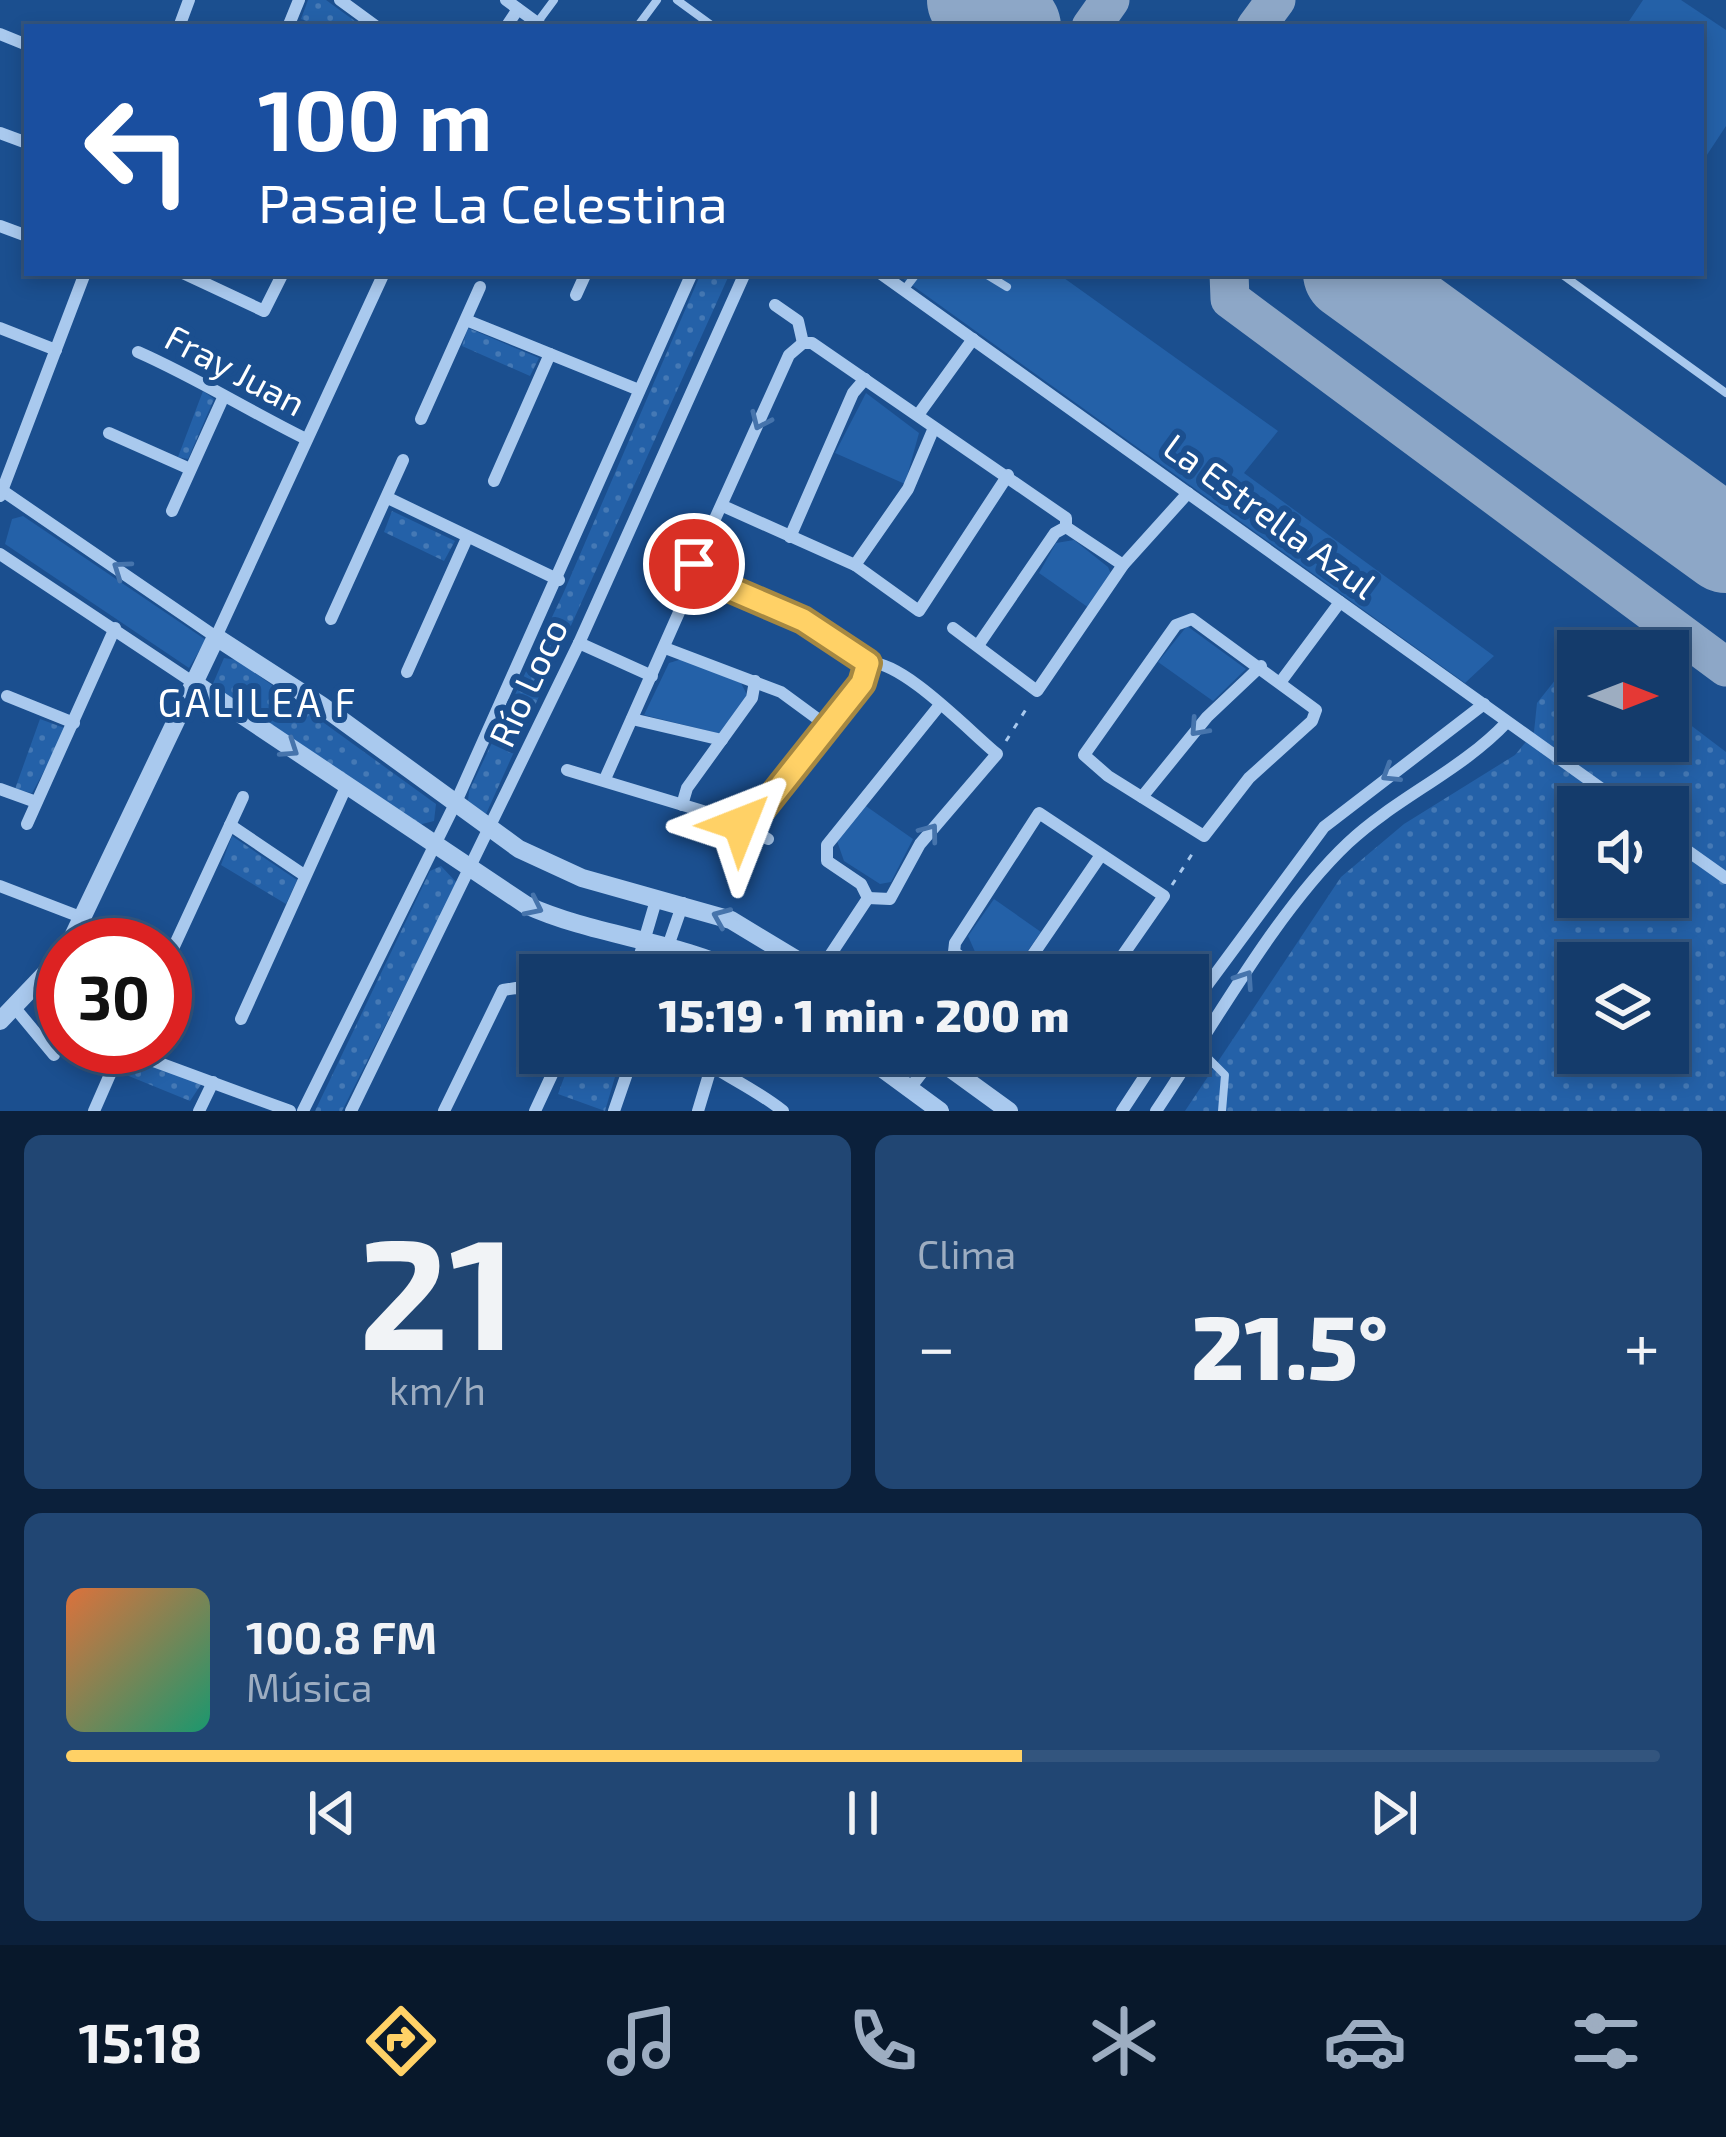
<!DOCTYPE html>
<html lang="es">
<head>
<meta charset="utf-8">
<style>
  :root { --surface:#143b6b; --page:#214673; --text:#f1f3f6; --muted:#9dadc1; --line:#33557e; --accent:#ffd166 }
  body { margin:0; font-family:"Exo 2",sans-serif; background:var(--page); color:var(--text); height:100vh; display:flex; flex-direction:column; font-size:45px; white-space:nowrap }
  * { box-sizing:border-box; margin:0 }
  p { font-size:39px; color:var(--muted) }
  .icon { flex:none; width:66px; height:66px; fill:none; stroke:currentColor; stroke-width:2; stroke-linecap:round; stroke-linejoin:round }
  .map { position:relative; height:1111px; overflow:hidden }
  .side { display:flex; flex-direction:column; gap:24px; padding:24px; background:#0b203b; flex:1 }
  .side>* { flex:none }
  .hud { position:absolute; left:24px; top:24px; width:1680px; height:252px; border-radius:0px; box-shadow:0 6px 18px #0003,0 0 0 3px var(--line); background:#1a4fa0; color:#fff; overflow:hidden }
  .needle { width:78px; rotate:90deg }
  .buttons { position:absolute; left:1557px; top:630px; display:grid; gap:24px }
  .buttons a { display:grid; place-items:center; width:132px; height:132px; border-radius:0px; background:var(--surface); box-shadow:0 6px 18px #0003,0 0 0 3px var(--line); font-size:60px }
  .speed { position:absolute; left:36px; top:918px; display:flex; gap:24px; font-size:60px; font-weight:700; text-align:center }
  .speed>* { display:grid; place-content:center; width:156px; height:156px; border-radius:50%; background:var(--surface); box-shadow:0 6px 18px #0003,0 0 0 3px var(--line); line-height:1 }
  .speed .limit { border:18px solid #d22; background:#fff; color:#111 }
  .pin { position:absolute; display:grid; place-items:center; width:102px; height:102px; color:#fff; margin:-51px; border:6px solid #fff; border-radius:50%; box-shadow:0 3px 12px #0007 }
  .me { position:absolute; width:132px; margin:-66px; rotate:45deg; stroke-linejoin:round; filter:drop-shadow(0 0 9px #0008) }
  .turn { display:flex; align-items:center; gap:42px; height:252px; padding:0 36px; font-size:54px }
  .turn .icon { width:156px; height:156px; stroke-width:2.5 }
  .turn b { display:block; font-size:84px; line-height:102px }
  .big { font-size:90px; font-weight:800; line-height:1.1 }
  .side .card { flex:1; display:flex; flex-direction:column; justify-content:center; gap:18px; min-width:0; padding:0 42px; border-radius:18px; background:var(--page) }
  .side .dial { align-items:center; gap:0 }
  .dial b { font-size:156px; line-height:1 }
  .song { display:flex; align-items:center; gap:36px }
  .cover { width:144px; height:144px; border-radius:18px; background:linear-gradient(135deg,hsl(20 70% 55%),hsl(160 70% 35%)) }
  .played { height:12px; border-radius:6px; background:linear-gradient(90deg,var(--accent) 60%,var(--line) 60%) }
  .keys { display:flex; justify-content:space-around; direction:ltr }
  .heat { display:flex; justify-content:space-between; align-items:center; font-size:66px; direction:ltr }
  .side .tiles { flex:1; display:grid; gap:24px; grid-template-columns:1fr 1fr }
  .card:last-child { grid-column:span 2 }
  .trip { position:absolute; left:519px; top:954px; width:690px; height:120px; border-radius:0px; background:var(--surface); box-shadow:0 6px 18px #0003,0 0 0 3px var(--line); font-weight:800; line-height:120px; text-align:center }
  .dock { display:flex; height:192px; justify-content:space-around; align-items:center; background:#08182b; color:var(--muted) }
  .dock .icon { width:84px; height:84px }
  .dock .current { color:var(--accent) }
  .dock b { font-size:54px; color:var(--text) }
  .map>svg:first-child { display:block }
</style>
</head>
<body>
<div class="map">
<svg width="1726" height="1111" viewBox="0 0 1726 1111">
  <defs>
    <pattern id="grass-dots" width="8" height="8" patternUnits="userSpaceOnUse" patternTransform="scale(3)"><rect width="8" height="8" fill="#2461a8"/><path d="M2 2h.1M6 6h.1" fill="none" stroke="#4579b5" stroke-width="1.8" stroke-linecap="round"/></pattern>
  </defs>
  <rect width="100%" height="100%" fill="#1b4f8f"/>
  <g fill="url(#grass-dots)" fill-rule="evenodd">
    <polygon points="308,0 326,0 363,27 321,27 301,19"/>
    <polygon points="701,273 730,273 486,814 468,801 469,791 563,594"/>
    <polygon points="468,328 539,358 530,376 462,346"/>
    <polygon points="203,391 214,399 188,459 178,457"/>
    <polygon points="392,511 455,541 444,561 384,532"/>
    <path d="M1583,645L1591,651H1578V741H1668V708L1726,752V1111H1185L1341,877L1404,824L1515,755L1534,732L1537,703ZM1578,807H1668V897H1578ZM1578,963H1668V1053H1578Z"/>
    <polygon points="224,658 237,660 436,804 434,821 418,825 212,686"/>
    <polygon points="40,719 67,729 32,793 15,789"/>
    <polygon points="232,836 297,880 286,904 221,865"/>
    <polygon points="441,866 457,883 342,1111 315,1111 430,871"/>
    <polygon points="573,1053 622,1053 605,1111 558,1094"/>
    <polygon points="125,1057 202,1083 190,1101 119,1072"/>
  </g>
  <g fill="#2461a8">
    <polygon points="1643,0 1681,0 1726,30 1726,126 1701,164 1701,27 1625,27"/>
    <polygon points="895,273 1057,273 1278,431 1244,473 1494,656 1465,683"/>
    <polygon points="866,393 919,433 905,484 835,453"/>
    <polygon points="23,516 206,640 189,668 5,544 12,519"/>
    <polygon points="1074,540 1108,567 1112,576 1089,608 1039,573 1056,543"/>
    <polygon points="1187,626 1246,669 1213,701 1158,662"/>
    <polygon points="682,659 741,683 748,697 721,734 644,715 669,663"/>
    <polygon points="863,804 913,839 891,882 880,884 844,861 836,838"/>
    <polygon points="994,899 1041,932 1011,975 976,954 968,936"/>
  </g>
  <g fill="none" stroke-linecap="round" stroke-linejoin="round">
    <g stroke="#8da7c7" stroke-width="39">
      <polyline points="1091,27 1110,0"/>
      <polyline points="1256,27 1276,0"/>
      <polyline points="1229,273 1230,299 1726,667"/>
    </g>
    <g stroke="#8da7c7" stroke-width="96">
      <polyline points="975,0 1013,27"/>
      <polyline points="1351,273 1726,545"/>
    </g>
    <g stroke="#a9c9ee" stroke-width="3" stroke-dasharray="6 9" stroke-linecap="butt">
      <polyline points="1006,741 1030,703"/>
      <polyline points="1172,885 1196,848"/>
    </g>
    <g stroke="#a9c9ee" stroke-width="8">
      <polyline points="677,0 714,27"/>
      <polyline points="537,23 554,0"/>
      <polyline points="637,27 657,0"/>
      <polyline points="984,273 1007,287"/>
      <polyline points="1560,273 1726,393"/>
      <polyline points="904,290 917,273"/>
      <polyline points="1198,1048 1225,1075 1222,1111"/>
    </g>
    <g stroke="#a9c9ee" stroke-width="12">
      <polyline points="340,0 377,27"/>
      <polyline points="506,0 543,27"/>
      <polyline points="179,27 189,0"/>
      <polyline points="288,27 299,0"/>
      <polyline points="506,27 518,9"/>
      <polyline points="0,34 27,45"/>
      <polyline points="0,133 27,143"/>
      <polyline points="0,226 27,236"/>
      <polyline points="183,273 264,311 283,273"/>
      <polyline points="880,273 1627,807"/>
      <polyline points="576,295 586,273"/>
      <polyline points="775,305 798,321 803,343"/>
      <polyline points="466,320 639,390"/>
      <polyline points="0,328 56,350"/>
      <polyline points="803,343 812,343 1066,518 1066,527 1123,565"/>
      <path d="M138,352C197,378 249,411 306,439"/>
      <polyline points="918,415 973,339"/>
      <polyline points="421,419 480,287"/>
      <polyline points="109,433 190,469"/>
      <polyline points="494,481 550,354"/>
      <polyline points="0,489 216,637 384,273"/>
      <polyline points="0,496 85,273"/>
      <polyline points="388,498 559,580"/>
      <polyline points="723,506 855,565 919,611 1008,475"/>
      <polyline points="172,511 223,398"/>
      <polyline points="714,521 789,355 803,343"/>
      <polyline points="790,537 853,393 865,379"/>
      <polyline points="0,554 194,683"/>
      <polyline points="855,565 908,489 933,430"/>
      <path d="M696,574L803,620L868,663C901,659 970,732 997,754L920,844L890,899L868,898"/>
      <polyline points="331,619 403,460"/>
      <polygon points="1192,619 1316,710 1312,721 1249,778 1204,836 1108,776 1084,755 1176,625"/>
      <polyline points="953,628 1037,691 1123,565 1188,493"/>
      <polyline points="579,643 652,676"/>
      <polyline points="979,644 1055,533 1066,527"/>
      <polyline points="665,648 781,692 826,725"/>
      <polyline points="407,672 467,538"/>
      <polyline points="1282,680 1340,602"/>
      <polyline points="7,696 74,723"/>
      <polyline points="632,719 722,740"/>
      <polyline points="567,770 726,818 768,839"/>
      <polyline points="605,779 696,574 694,564 703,544"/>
      <polyline points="0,789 36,802"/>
      <polyline points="1142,797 1207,717 1261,666"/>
      <polyline points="682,805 687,788 752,698 755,681"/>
      <polyline points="27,824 115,628"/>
      <polyline points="230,825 304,875"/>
      <polyline points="747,828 862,683 868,663"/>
      <polyline points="1668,837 1726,878"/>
      <polyline points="0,886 83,918"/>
      <polyline points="170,955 243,797"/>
      <polyline points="634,975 657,897"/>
      <polyline points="658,975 683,903"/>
      <polyline points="817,975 868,898 861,884 827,861 827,845 939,706"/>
      <polyline points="985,975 954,952 955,943 1039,813 1164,896 1109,975"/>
      <polyline points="1019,975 1099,858"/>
      <polyline points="15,1008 54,1055"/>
      <polyline points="1188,1011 1324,827 1484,704"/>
      <polyline points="241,1019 346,787"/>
      <polyline points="121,1049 290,1111"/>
      <path d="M694,1053C721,1075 753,1087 783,1111"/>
      <polyline points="910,1088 934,1057 948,1053"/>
      <polyline points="94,1111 122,1047"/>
      <polyline points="199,1111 213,1082"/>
      <polyline points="303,1111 456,802 692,273"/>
      <polyline points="351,1111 579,643 745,273"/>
      <polyline points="444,1111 503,990 516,988 540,998"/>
      <polyline points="535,1111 562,1053"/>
      <polyline points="614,1111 634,1053"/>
      <polyline points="698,1111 710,1071"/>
      <polyline points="1122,1111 1160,1053"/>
      <path d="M1156,1111C1212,1028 1276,911 1348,843C1397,797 1461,771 1507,722"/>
    </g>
    <g stroke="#a9c9ee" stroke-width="18">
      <path d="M194,683L526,905C597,937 675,940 745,975"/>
      <polyline points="69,945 216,637 321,705 519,849 582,878 731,920 822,975"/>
      <polyline points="0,1021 63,955"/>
      <polyline points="861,1053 940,1111"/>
      <polyline points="929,1053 1009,1111"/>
    </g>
  </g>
  <defs><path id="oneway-chevron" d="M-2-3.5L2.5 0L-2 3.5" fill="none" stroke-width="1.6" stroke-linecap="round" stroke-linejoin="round" transform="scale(3)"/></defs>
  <g stroke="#4674ac">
    <use href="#oneway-chevron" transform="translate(760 421) rotate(114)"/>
    <use href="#oneway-chevron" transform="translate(121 569) rotate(-145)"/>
    <use href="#oneway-chevron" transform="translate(1198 728) rotate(132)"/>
    <use href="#oneway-chevron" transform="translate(290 749) rotate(34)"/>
    <use href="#oneway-chevron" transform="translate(1390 774) rotate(148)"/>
    <use href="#oneway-chevron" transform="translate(930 832) rotate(-53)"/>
    <use href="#oneway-chevron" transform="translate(534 907) rotate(26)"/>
    <use href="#oneway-chevron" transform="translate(721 917) rotate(-157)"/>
    <use href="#oneway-chevron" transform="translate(1245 979) rotate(-56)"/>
  </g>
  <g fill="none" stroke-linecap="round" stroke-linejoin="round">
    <defs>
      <polyline id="route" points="694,564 696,574 803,620 868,663 862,683 747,828 740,824"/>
    </defs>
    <use href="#route" stroke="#a68842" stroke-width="30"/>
    <use href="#route" stroke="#ffd166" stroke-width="21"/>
  </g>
  <g text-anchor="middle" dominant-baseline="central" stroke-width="12" stroke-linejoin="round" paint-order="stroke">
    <g font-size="36" fill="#fff" stroke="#1b4f8f">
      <text transform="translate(236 369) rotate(28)">Fray Juan</text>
      <text transform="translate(1271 515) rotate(36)">La Estrella Azul</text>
      <text transform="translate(527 682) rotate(-65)">Río Loco</text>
    </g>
    <g font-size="39" letter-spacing="3" fill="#fff" stroke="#1b4f8f">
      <text x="258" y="701">GALILEA F</text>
    </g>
  </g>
</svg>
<div class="buttons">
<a><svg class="needle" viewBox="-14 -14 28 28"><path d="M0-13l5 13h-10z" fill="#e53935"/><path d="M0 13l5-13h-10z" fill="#9dadc1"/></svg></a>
<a><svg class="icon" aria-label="sound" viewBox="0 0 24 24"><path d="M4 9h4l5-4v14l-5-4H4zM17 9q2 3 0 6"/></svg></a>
<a><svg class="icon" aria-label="layers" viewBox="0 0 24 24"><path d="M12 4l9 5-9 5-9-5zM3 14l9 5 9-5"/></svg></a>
</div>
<div class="speed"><div class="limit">30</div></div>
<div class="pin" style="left:694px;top:564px;background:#d93025"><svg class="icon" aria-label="arrive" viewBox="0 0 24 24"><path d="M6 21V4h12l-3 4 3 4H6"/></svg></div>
<svg class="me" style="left:740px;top:824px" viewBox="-20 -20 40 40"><path d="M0-17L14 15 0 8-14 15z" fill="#ffd166" stroke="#fff" stroke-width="4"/></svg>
<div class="trip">15:19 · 1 min · 200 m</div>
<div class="hud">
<div class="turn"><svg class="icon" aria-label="left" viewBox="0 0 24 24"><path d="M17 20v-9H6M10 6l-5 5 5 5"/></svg><div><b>100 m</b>Pasaje La Celestina</div></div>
</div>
</div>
<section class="side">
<div class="tiles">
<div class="card dial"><b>21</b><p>km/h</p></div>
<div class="card"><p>Clima</p>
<div class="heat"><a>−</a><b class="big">21.5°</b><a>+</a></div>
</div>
<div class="card">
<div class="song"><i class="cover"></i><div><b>100.8 FM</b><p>Música</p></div></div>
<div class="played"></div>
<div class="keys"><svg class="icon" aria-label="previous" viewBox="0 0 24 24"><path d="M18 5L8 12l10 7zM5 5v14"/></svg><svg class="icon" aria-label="pause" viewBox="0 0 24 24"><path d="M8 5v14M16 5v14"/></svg><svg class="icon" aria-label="next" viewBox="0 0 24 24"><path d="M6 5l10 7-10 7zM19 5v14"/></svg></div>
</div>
</div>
</section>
<nav class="dock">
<b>15:18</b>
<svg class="icon current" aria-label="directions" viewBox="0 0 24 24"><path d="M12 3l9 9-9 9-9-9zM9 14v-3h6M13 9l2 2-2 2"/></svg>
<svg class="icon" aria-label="music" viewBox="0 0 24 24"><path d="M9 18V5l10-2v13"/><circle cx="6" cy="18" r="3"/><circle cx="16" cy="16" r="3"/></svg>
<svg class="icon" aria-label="phone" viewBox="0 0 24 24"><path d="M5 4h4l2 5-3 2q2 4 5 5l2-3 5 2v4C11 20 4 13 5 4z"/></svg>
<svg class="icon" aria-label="climate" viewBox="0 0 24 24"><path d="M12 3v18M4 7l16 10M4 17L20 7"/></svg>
<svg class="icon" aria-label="car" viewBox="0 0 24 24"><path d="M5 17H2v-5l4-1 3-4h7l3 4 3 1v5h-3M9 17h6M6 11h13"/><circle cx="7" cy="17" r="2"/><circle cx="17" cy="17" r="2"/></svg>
<svg class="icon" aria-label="filters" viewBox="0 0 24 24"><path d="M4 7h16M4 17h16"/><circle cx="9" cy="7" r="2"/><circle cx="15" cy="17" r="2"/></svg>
</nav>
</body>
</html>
